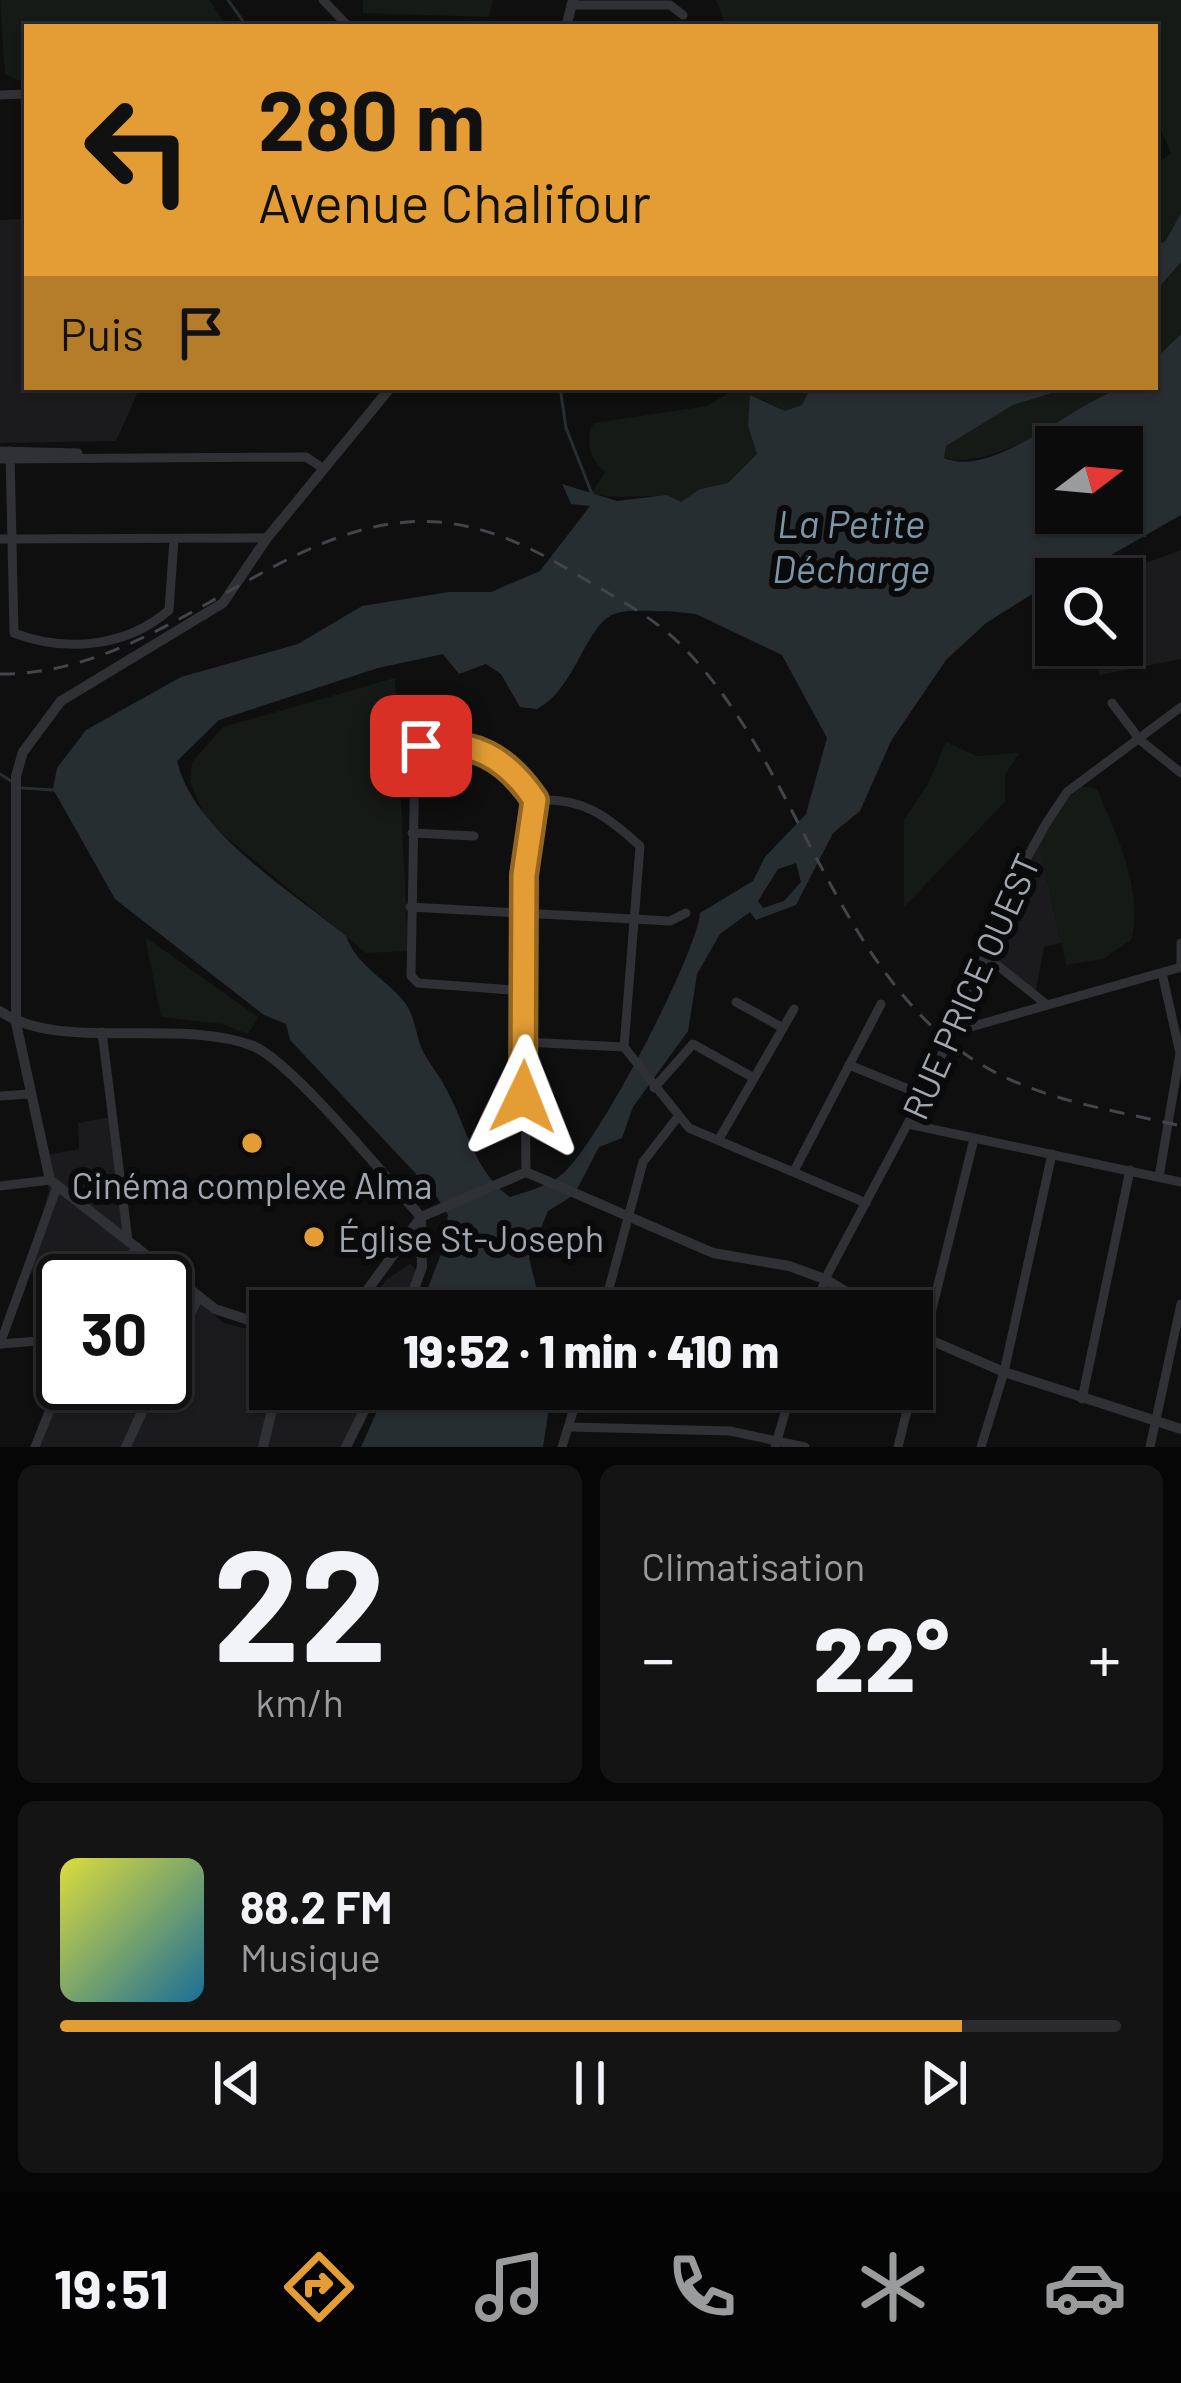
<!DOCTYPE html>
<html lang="fr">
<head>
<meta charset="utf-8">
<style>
  :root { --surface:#0b0b0c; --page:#141415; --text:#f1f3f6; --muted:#9a9b9d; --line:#2b2b2d; --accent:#e39d34 }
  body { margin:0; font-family:Barlow,sans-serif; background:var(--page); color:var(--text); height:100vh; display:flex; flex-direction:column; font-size:45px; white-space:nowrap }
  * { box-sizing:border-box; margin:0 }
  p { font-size:39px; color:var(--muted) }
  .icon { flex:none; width:66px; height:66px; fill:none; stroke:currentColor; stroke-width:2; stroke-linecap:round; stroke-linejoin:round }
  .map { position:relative; height:1447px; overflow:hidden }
  .sheet { display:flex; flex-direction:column; gap:18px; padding:18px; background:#060607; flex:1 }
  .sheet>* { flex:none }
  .hud { position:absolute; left:24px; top:24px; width:1134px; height:366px; border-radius:0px; box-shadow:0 3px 9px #0004,0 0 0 3px var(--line); background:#e39d34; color:#111; overflow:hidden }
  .needle { width:78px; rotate:74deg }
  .buttons { position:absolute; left:1035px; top:426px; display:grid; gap:24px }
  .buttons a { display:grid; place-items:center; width:108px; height:108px; border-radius:0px; background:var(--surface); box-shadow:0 3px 9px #0004,0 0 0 3px var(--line); font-size:60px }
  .speed { position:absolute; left:36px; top:1254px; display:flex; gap:24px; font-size:60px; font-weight:700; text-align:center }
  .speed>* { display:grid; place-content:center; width:156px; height:156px; border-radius:50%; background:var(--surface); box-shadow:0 3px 9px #0004,0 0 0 3px var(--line); line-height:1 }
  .speed .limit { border:6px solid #111; border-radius:18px; background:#fff; color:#111 }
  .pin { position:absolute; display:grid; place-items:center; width:102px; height:102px; color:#fff; margin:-51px; border-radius:24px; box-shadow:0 6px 18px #0006 }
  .me { position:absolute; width:132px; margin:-66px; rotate:2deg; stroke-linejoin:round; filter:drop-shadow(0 0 9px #0008) }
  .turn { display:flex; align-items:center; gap:42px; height:252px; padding:0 36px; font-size:54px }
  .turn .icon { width:156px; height:156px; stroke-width:2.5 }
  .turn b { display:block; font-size:84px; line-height:102px }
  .then { display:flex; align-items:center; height:114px; padding:0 36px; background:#0003; gap:24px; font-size:45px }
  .big { font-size:90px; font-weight:800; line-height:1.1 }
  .sheet .card { flex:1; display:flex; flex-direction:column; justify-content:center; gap:18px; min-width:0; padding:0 42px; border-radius:18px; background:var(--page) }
  .sheet .dial { align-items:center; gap:0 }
  .dial b { font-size:156px; line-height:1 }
  .song { display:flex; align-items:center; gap:36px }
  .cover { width:144px; height:144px; border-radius:18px; background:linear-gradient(135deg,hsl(60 70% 55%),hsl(200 70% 35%)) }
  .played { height:12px; border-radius:6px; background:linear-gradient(90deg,var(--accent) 85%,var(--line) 85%) }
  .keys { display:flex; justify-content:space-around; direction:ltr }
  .heat { display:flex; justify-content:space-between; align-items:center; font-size:66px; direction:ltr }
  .sheet .tiles { flex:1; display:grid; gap:18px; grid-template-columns:1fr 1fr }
  .card:last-child { grid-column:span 2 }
  .trip { position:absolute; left:249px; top:1290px; width:684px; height:120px; border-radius:0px; background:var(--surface); box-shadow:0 3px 9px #0004,0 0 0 3px var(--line); font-weight:800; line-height:120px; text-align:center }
  .menu { display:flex; height:192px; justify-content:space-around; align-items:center; background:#040405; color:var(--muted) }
  .menu .icon { width:84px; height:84px }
  .menu .on { color:var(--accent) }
  .menu b { font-size:54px; color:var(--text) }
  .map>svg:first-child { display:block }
</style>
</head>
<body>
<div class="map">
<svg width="1181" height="1447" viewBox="0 0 1181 1447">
  <rect width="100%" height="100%" fill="#0f0f10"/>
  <g fill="#1b1b1d">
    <polygon points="27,219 27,387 140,387 116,441 0,443 0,220"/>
    <polygon points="1181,550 1181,659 1100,675 1087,645 1122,645 1122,579 1102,579"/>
    <polygon points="1039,843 1061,943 1044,947 1035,995 989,955 1009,896"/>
    <polygon points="110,1117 123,1240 224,1323 270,1335 270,1389 369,1389 345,1447 37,1447 63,1383 165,1383 165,1281 63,1281 63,1287 26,1270 49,1191 41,1156 79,1149 78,1123"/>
    <polygon points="410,1264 417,1271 402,1311 363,1311 386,1280"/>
  </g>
  <g fill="#161a16">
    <polygon points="0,0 209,0 227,27 27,27 27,84 5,74"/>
    <polygon points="363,0 493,0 489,17 363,13"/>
    <polygon points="716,0 1181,0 1181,213 1165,242 1155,244 1155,166 1171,153 1155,117 1155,27 727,27"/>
    <polygon points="1181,262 1181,334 1155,359 1155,292"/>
    <path d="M738,387H811L802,405L785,411L762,399L748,426L757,454L728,483L700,489L681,502C654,489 622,503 592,493L605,472C591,459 583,441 594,423L707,406Z"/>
    <path d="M1072,387H1125C1090,408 982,475 944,457L946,446L1013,405Z"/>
    <polygon points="395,678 408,951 366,953 207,821 190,782 192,762 223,727"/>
    <polygon points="946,742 977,756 1019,753 1005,775 1005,802 904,907 904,820 928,784"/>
    <path d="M1082,786L1097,789C1118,839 1142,886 1132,939L1103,959L1066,965L1039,843L1063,803Z"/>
    <polygon points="145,937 258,1017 248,1034 222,1024 161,1017"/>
  </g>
  <g fill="#272e32" fill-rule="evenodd">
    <polygon points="1181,213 1181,262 1155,292 1155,244 1165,242"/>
    <path d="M1181,334V515L1104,559L1056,579L986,623L946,660L891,741L860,811L833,833L796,905L756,920L750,912L720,934L697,974L688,1031L633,1107L622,1138L599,1147L574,1195L548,1211L529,1258L542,1311H419L443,1249L448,1215L435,1194L290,1040L286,1024L264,1015L115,899L53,789L57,768L86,730L181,677L298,644L362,606L449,592H491L540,571L590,506L571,504L562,484L617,501L667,495L681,502L700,489L728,483L757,454L748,426L750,395L785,411L802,405L811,387H1072L1013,405L946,446L944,458C995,480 1077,399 1126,387C1135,385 1147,387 1155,387V359ZM1056,447H1122V513H1056ZM667,611L696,614L782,655L827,738L806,814L765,857L753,881L700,913C697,954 595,1150 561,1175C547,1186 527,1192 510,1197C473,1171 466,1123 445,1087C438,1073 427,1061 421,1047C416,1034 414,1014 405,1003C386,978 357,967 346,936C291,891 193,831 177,761L219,720L378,668L443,654L459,674L486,664L501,674L520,707L537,709C578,687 585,622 617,613C632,609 652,612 667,611ZM796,863L801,882L784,901L763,908L758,901L778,869Z"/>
    <polygon points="387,1389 552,1389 543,1447 361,1447"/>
  </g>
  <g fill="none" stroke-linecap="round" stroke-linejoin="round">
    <g stroke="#272e32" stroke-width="3">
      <polyline points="228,0 247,27"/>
      <polyline points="560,387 566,428 592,494"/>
      <polyline points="0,774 14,783"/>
      <polyline points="22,788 54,790"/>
    </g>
    <g stroke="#303135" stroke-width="9">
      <polyline points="323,0 349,27"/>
      <polyline points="571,5 670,5 683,15"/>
      <polyline points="0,95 25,94 27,155"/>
      <polyline points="0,451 78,453"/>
      <path d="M10,451L14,633C66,653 127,647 169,610L174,539"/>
      <polyline points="0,459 306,457 324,469"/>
      <polyline points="0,539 267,538"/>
      <polyline points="1112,703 1140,740 1181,773"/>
      <polyline points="412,833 474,836"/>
      <polyline points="410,907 670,921 686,913"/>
      <polyline points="1181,943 1181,963"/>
      <polyline points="986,956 1047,1005"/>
      <path d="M525,991L418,983L411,976L415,757L421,746C473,739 506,757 535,800C582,797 606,815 640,846L624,1047"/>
      <polyline points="736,1002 783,1028"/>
      <polyline points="102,1032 128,1241"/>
      <polyline points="953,1032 1181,967"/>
      <polyline points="525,1042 624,1047 689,1128 866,1203"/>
      <polyline points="849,1065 923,1095"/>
      <polyline points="654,1088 693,1044 754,1078"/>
      <polyline points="0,1096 30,1094"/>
      <polyline points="908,1124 1181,1182"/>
      <polyline points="719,1139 794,1009"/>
      <polyline points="794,1171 881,1004"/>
      <polyline points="526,1172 523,875 535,800"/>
      <polyline points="1159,1177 1180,1053 1162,973"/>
      <polyline points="0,1186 50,1180"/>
      <polyline points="110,1281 137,1247"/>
      <polyline points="603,1311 643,1162 677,1118"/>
      <polyline points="815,1311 825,1279 923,1095 976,981 1006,895 1047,822 1067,792 1181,707"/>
      <polyline points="0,1344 57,1187"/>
      <polyline points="0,1344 63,1339"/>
      <polyline points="889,1389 913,1395"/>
      <polyline points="1082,1399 1130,1170"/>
      <polyline points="569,1427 730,1431 805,1447"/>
      <polyline points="35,1447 63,1377"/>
      <polyline points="562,1447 580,1389"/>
      <polyline points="775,1447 792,1389"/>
      <polyline points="898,1447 974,1139"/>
      <polyline points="981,1447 1004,1372 1052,1154"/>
      <polyline points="1150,1447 1181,1304"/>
    </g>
    <g stroke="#303135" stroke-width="10">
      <polyline points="566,27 573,0"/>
      <path d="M0,1011C59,1053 179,1017 253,1046C291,1061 389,1181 421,1217L422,1267L406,1311"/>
      <polyline points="352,1311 421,1217 526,1172 713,1253 789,1266 825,1279 878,1311"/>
      <polyline points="270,1327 215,1309 50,1180 16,1023 16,776 23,752 61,701 223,603 267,538 391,387"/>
      <polyline points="912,1332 1004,1372 1181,1429"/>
      <polyline points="165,1361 199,1297"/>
      <polyline points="126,1447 155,1383"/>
      <polyline points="263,1447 277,1389"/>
      <polyline points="346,1447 375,1389"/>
    </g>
    <path stroke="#43454a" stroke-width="3" stroke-dasharray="15 12" stroke-linecap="butt" d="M0,674C166,675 286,510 439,522C493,527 536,550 581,577C617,599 656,618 685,649C794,762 828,944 953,1045C1019,1098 1101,1107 1181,1126"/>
  </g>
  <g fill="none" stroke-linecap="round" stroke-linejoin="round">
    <defs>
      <path id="route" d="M421,746C473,739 506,757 535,800L524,875L523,1097"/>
    </defs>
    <use href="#route" stroke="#946622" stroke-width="30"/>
    <use href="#route" stroke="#e39d34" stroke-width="21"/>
  </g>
  <g fill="#e39d34" stroke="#0a0a0b" stroke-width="4.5">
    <circle cx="252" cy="1143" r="12"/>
    <circle cx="314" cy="1237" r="12"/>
  </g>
  <g text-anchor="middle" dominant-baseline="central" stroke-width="12" stroke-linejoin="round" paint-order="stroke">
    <g font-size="36" fill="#a1a7b0" stroke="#0a0a0b">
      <text transform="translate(970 986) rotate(-66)">RUE PRICE OUEST</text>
    </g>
    <g font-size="36" fill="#a1a7b0" stroke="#0a0a0b">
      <text x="252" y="1184">Cinéma complexe Alma</text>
      <text x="338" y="1237" text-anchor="start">Église St-Joseph</text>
    </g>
    <g font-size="39" font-style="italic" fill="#7a96a9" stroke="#0a0a0b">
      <text x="851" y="522">La Petite<tspan x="851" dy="45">Décharge</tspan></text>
    </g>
  </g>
</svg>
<div class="buttons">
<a><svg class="needle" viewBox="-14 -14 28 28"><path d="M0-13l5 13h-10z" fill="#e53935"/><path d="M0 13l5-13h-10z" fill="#9a9b9d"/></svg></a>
<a><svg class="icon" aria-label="search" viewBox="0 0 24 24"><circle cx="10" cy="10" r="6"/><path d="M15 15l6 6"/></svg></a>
</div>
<div class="speed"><div class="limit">30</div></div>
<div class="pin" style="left:421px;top:746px;background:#d93025"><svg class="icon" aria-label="arrive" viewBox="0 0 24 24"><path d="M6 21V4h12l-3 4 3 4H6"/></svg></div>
<svg class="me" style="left:523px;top:1097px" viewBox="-20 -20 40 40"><path d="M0-17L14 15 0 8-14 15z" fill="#e39d34" stroke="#fff" stroke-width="4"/></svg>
<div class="trip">19:52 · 1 min · 410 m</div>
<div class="hud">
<div class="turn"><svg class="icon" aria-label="left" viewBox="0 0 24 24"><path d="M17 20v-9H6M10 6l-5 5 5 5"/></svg><div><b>280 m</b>Avenue Chalifour</div></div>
<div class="then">Puis<svg class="icon" aria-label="arrive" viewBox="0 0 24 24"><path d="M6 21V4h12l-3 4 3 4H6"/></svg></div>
</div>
</div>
<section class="sheet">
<div class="tiles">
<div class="card dial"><b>22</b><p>km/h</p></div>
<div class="card"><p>Climatisation</p>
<div class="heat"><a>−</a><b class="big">22°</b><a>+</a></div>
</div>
<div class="card">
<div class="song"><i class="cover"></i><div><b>88.2 FM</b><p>Musique</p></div></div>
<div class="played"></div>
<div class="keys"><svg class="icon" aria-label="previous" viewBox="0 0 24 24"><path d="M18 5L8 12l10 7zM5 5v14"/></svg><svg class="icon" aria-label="pause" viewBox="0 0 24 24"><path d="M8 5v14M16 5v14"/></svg><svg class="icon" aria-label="next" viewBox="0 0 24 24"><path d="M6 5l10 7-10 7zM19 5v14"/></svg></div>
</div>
</div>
</section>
<nav class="menu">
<b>19:51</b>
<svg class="icon on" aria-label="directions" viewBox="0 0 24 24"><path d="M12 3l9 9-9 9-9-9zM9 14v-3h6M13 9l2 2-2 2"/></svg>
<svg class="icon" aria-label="music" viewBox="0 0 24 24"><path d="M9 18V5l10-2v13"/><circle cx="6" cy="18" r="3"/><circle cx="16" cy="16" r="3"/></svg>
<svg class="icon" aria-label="phone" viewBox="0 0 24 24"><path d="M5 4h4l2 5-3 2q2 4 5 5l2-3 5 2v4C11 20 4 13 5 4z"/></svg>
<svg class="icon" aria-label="climate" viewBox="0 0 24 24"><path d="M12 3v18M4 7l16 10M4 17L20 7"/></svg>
<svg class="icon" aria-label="car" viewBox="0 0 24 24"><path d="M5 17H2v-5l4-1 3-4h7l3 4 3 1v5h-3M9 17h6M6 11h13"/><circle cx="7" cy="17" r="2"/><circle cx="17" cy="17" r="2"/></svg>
</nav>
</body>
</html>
